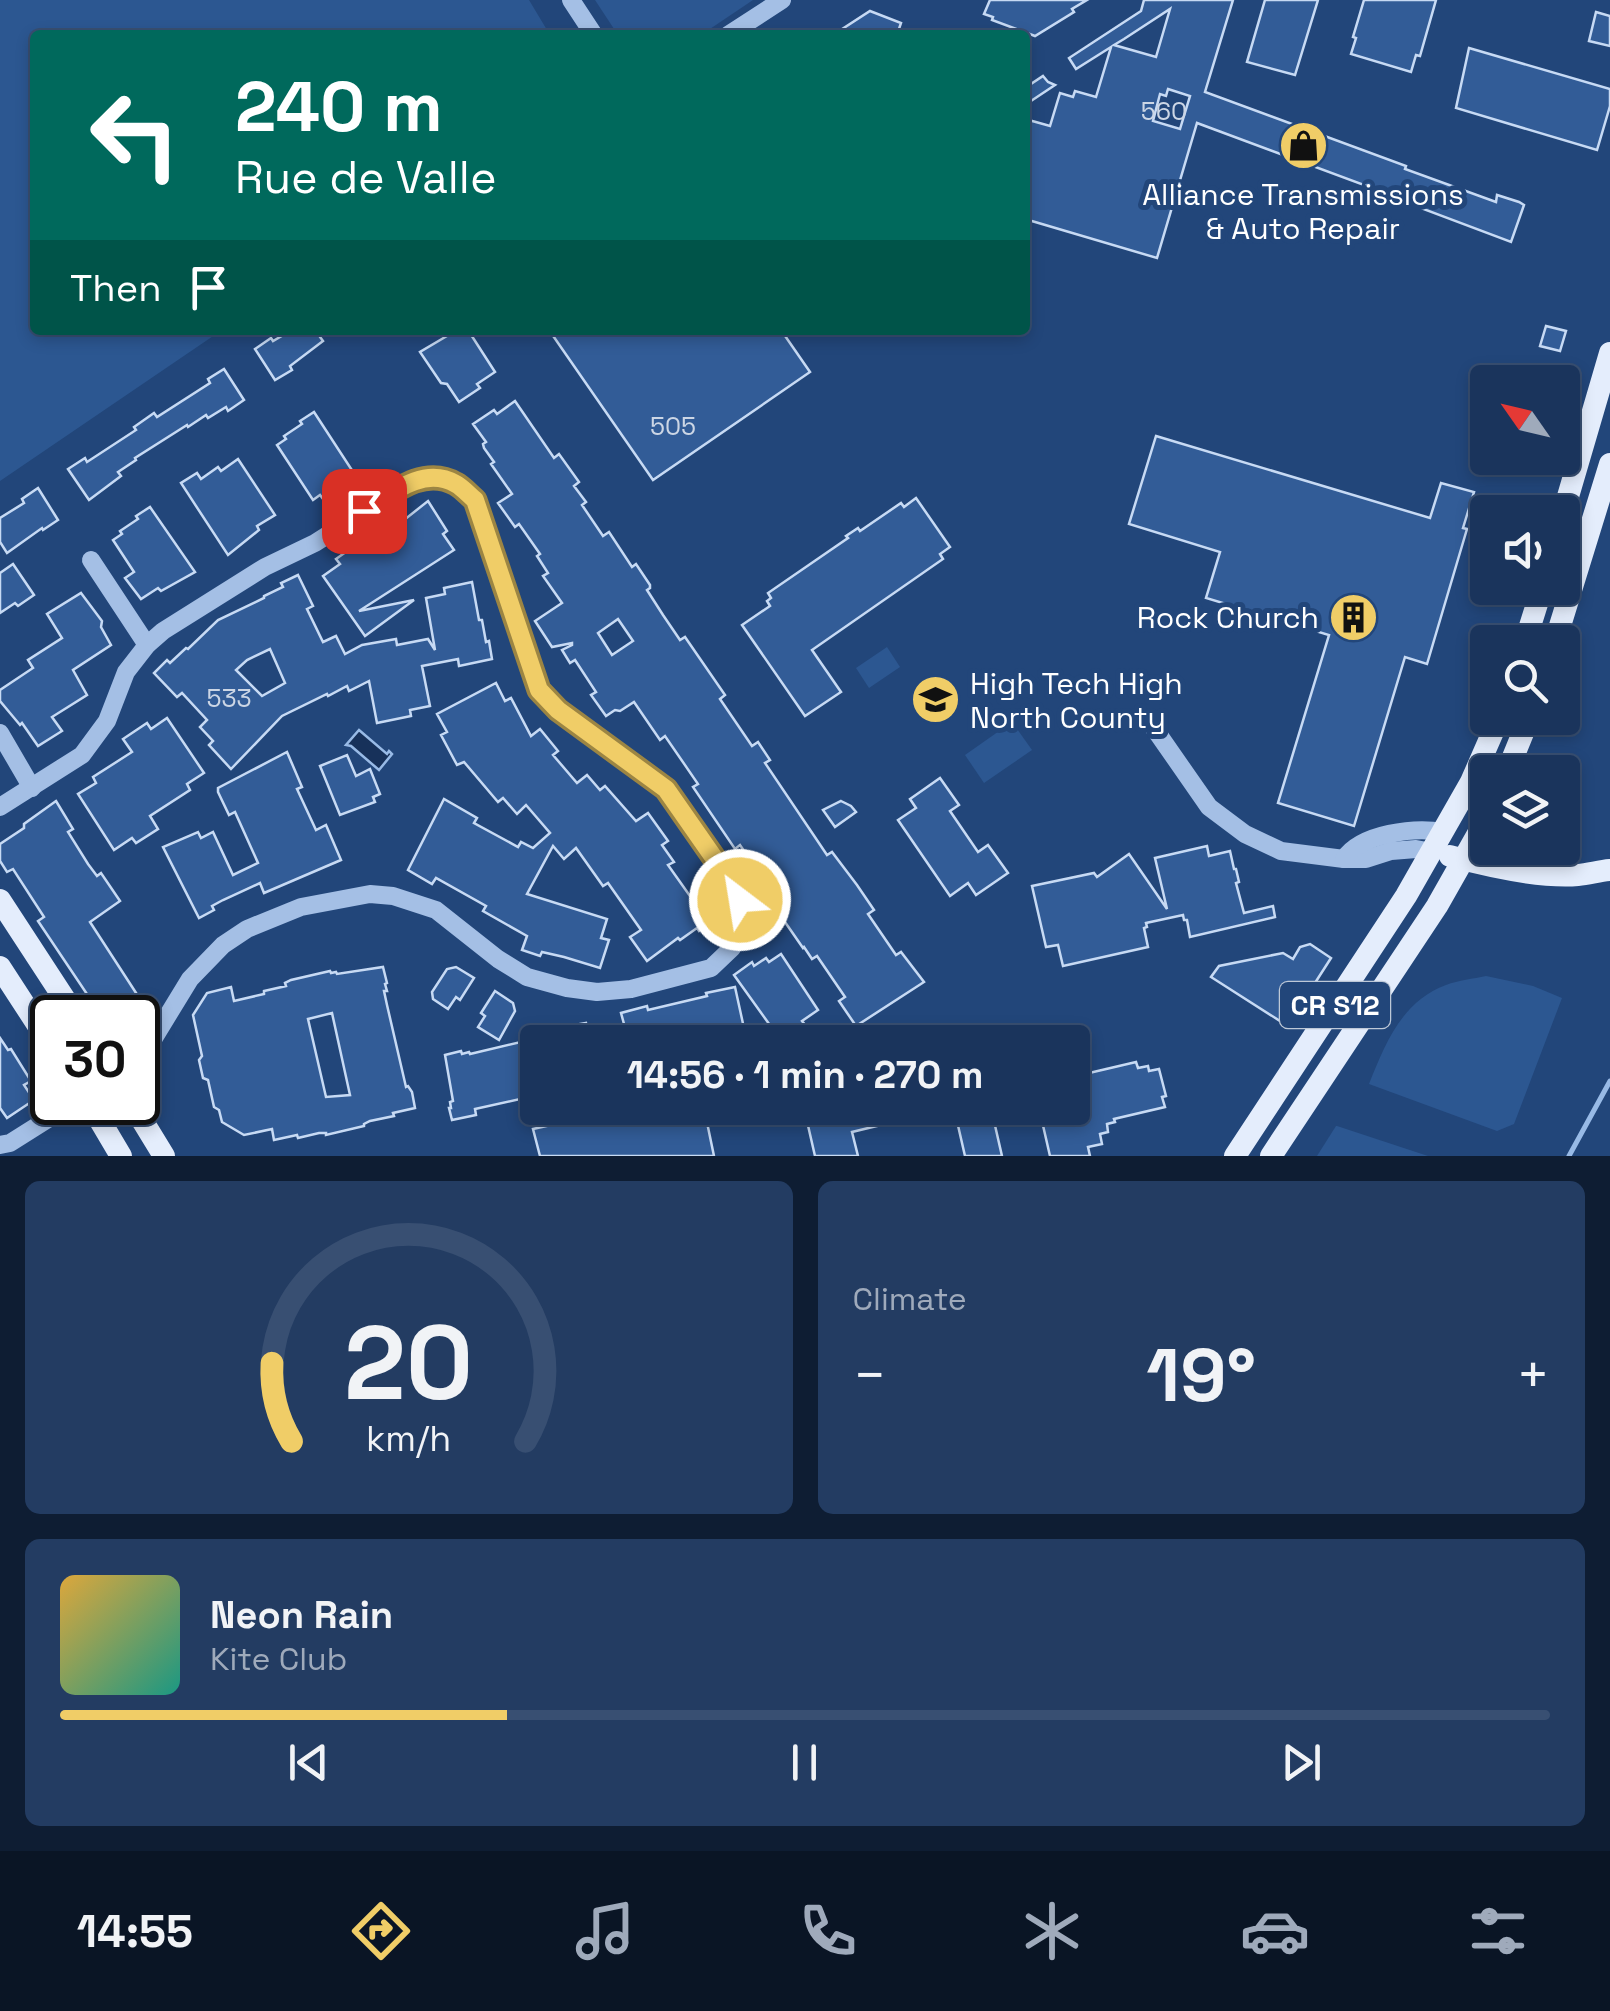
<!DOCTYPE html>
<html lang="en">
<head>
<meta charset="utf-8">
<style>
  :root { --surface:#1a345c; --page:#233c62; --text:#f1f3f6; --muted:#9faabb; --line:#384f72; --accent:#f0cd67 }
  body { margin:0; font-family:"Space Grotesk",sans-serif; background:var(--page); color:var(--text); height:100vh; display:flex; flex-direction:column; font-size:38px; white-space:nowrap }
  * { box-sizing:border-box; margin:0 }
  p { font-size:32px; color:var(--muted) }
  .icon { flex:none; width:55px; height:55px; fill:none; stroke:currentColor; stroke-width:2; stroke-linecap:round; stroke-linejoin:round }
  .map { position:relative; height:1156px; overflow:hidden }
  .drawer { display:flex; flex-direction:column; gap:25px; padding:25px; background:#0e1d33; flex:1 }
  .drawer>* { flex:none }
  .banner { position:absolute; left:30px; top:30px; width:1000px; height:305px; border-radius:10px; box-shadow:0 5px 15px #0003,0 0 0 2px var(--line); background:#00695c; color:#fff; overflow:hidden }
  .needle { width:65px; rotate:304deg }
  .tools { position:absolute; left:1470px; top:365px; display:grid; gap:20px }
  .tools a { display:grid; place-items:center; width:110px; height:110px; border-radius:10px; background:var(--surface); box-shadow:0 5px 15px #0003,0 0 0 2px var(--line); font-size:50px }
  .speed { position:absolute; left:30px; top:995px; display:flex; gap:20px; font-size:50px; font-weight:700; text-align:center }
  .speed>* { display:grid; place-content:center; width:130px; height:130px; border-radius:50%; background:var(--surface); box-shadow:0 5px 15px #0003,0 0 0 2px var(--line); line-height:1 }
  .speed .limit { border:5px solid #111; border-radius:15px; background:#fff; color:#111 }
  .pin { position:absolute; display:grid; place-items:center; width:85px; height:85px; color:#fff; margin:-42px; border-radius:20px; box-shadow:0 5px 15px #0006 }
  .me { position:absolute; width:110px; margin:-55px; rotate:329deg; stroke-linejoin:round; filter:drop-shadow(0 0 8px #0008) }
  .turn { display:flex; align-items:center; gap:35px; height:210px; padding:0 40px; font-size:45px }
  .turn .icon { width:130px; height:130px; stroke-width:2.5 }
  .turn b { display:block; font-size:70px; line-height:85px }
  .then { display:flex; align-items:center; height:95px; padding:0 40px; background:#0003; gap:20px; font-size:38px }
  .big { font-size:75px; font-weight:600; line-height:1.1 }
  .drawer .tile { flex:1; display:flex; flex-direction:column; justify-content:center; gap:15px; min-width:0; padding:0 35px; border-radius:15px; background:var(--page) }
  .drawer .dial { align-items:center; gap:0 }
  .dial svg { height:260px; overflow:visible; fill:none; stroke:var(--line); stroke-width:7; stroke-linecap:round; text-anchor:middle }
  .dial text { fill:var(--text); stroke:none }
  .song { display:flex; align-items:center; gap:30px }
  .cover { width:120px; height:120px; border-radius:15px; background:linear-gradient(135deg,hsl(40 70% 55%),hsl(170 70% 35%)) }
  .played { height:10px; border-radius:5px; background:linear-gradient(90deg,var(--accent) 30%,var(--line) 30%) }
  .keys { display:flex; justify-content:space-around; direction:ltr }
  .heat { display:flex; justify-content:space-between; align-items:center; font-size:55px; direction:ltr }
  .drawer .tiles { flex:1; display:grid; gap:25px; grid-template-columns:1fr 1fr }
  .tile:last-child { grid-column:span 2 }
  .trip { position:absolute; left:520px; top:1025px; width:570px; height:100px; border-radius:10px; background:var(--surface); box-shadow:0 5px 15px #0003,0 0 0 2px var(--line); font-weight:600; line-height:100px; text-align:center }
  .menu { display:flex; height:160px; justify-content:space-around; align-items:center; background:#0a1525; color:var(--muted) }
  .menu .icon { width:70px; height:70px }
  .menu .selected { color:var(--accent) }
  .menu b { font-size:45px; color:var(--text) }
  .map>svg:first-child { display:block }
</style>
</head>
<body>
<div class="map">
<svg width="1610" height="1156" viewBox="0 0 1610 1156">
  <rect width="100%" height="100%" fill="#22467a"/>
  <g fill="#2c5791">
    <polygon points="0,0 529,0 550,35 35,35 35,330 222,330 0,481"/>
    <polygon points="595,0 753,0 701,35 618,35"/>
    <polygon points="887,647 900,667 869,688 856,668"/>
    <polygon points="1012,722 1032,750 984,783 965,755"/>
    <path d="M1486,976L1533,986L1562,998L1514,1124L1497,1131L1369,1084C1385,1044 1402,1001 1446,985C1459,980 1473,979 1486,976Z"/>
    <polygon points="1336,1126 1337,1126 1428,1156 1317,1156"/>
  </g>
  <polygon fill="#17315a" stroke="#98bae6" stroke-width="2.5" points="359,730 387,754 389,751 392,754 379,770 351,746 346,745"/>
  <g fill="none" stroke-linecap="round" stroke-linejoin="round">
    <polyline stroke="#98bae6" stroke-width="5" points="1569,1156 1610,1081"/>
  </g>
  <g fill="#325c97" stroke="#c7daf4" stroke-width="2.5" fill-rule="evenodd">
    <polygon points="990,0 1087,0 1072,9 1074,12 1035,36 992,20 993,17 984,14"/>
    <path d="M1144,0H1233L1205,92L1406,166L1405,169L1496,202L1497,195L1519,202L1524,205L1511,242L1402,201V199L1197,123L1157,258L1025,219V119L1050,126L1060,93L1073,97L1075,91L1096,97L1111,47L1076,69L1069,58L1141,11ZM1170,9L1156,57L1114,45L1124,39ZM1168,89L1190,96L1180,129L1153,121L1160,94L1166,96Z"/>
    <polygon points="1265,0 1318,0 1295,75 1247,62"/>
    <polygon points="1364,0 1436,0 1420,56 1416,55 1411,72 1351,54 1356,38 1353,37"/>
    <polygon points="870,11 901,23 897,35 833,35"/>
    <polygon points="1596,12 1610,16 1610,46 1589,41"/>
    <polygon points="1469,48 1610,89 1610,106 1597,150 1456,108"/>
    <polygon points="1043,76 1048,82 1055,85 1025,105 1025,88"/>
    <polygon points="1546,326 1566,331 1560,351 1540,346"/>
    <polygon points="292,330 315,330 323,341 290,366 292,370 275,380 255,349 271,338 273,341"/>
    <polygon points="462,330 468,330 495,372 477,384 480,388 459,402 447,384 441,383 420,352 452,333 454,335"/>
    <polygon points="549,330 781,330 810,372 653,480"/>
    <polygon points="224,369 244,400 228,411 226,407 208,418 206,415 188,427 187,425 135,458 136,460 118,472 121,476 89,500 68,469 85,458 87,462 136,430 134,427 154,413 157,417 210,383 208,379"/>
    <path d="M515,401L554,458L559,454L579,482L574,486L586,502L582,505L603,536L609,532L632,567L636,564L650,585V588L647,590L663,615L680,640L685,637L725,695L720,699L752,746L758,742L770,760L765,763L827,855L832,852L857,885L874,910L868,914L896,955L901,952L924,982L856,1026L839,1001L845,997L817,956L812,959L804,947L803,948L767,896L773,892L740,845L735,849L693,787L698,784L665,736L660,740L634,702L620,711L615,710L606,716L591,695L596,692L575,660L570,663L562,650L572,645V643L552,647L535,621L562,603L543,576L548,573L537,556L540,554L519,524L515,527L498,503L512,494L491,464L494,462L484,448L483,444L486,442L473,424L494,410L497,414ZM618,619L633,641L612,655L598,633Z"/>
    <polygon points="314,412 359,481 323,499 320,495 313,500 277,445 286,439 284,436 302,424 300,421"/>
    <polygon points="1156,436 1430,518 1441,483 1474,492 1463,528 1467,529 1427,664 1405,657 1354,826 1278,803 1329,635 1206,598 1220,552 1129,524"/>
    <polygon points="238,459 275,515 257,526 259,530 228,555 181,483 197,473 201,479 218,467 221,471"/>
    <polygon points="38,488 58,520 43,530 42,528 7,553 0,542 0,518 24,503 22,499"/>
    <polygon points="916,498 950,547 940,554 943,559 812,650 841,692 805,716 742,625 770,606 767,601 771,598 768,593 848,538 846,536 858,528 860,531 901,503 904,507"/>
    <polygon points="428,501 447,531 443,534 454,550 359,611 414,600 365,636 323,576 340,564 336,559 364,539 370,548 398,530 397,528 399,524"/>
    <polygon points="150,507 195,572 161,591 158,588 141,599 125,578 134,572 113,540 122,534 120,531 138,519 136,516"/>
    <polygon points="13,564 34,595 18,606 15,603 0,613 0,573"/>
    <path d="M298,575L313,606L307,609L323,642L336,636L345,654L362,645L396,639L397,645L428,639L435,650L426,598L445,594L444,588L472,582L479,620H482L486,642L489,641L492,659L459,666L458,659L422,666L430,706L410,710L411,716L377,723L369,681L349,691L347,686L328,696L327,694L282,716L231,769L209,745L213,741L200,727L207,720L182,693L177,697L154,673L167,660L170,663L186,648L188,649L218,620L264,598V596L283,587L281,583ZM270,649L285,683L262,696L236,670L247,660Z"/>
    <polygon points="81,593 102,621 101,627 111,645 73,670 87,695 52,717 62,731 38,746 22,723 20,725 0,701 0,690 33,668 28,660 62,638 47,614"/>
    <polygon points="496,683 505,701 511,698 531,736 540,729 558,751 553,755 577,783 587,775 600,790 605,786 636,821 648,813 668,841 662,845 674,862 668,865 690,896 695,893 715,920 699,931 697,928 680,940 678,938 647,961 630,937 641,930 608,883 603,886 576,848 564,859 553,846 527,894 607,919 601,938 609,940 600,968 564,957 542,952 540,956 522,950 527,936 483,911 486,906 436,878 432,884 408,870 444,799 477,818 474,823 518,847 521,842 533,848 550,833 526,805 517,814 503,798 498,802 464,762 457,765 441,735 447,732 437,714"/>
    <polygon points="167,718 204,773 187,784 190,790 150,816 158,829 136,843 132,838 114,850 78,794 96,783 93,777 132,752 123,739 147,723 151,729"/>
    <polygon points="287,752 302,787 297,789 316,830 326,825 341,860 264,893 260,883 223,900 212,906 214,910 199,918 163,847 198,832 201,838 213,832 233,875 258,863 235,812 229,815 218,792 218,788"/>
    <polygon points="347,755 356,776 370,769 380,794 373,797 375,802 340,815 320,766"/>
    <polygon points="940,778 959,805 950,811 978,852 988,845 1008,873 976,895 968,883 950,896 898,820 916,808 910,799"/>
    <polygon points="56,801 73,829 68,832 88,864 97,876 101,873 120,901 90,922 138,996 126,1004 131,1013 125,1018 103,1018 38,921 44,917 13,869 7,872 0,861 0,844 24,828 24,824"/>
    <polygon points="841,801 851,806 856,812 835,827 823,810"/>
    <polygon points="1207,846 1209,856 1230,851 1234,869 1236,869 1239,882 1236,883 1244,913 1273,906 1275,917 1190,937 1187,920 1184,920 1183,915 1146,923 1147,927 1144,928 1148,947 1063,966 1058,945 1046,947 1032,886 1094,873 1097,877 1129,854 1167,909 1155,858"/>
    <polygon points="1310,944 1331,958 1306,997 1300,993 1280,1021 1211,977 1219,966 1283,953 1293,959 1300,947"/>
    <polygon points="781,954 818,1010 802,1021 806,1026 782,1042 734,975 752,962 754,966 766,958 769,962"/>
    <path d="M383,967L387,983L385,984L387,991H384L387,1005L406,1087L408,1086L412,1092L415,1108L393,1113L394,1116L370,1121L364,1124V1126L326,1135V1133H319L298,1138L297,1135L274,1140L272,1129L244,1135L222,1122L219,1110L214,1107L208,1080L203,1078L199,1060L202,1056L193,1015L207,993L231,987L234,1001L264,994V991L286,986L285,983L291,980L330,971L331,973L336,972L337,974ZM332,1013L350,1095L326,1097L308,1019Z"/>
    <polygon points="456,967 474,978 460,1000 456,997 448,1009 433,999 432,992 447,969"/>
    <polygon points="735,987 747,1042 695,1042 692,1029 659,1037 661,1042 629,1042 621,1013 647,1006 648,1010 707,996 706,993"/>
    <polygon points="495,991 513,1003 515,1011 499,1040 478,1027 485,1016 481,1013"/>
    <polygon points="586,1023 590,1042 542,1042 541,1038 563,1032 563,1030 570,1028 569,1026"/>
    <polygon points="0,1038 8,1050 11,1049 31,1081 24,1085 34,1100 7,1118 0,1108"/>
    <polygon points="538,1038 538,1095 475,1109 476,1115 452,1120 449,1108 451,1108 450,1102 453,1101 445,1055 461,1051 462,1054 469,1052 470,1054"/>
    <polygon points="1136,1062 1138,1068 1148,1066 1149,1071 1159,1069 1166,1096 1162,1097 1165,1107 1114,1119 1115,1122 1107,1124 1108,1132 1100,1134 1102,1144 1088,1147 1090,1156 1050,1156 1039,1108 1072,1108 1072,1077"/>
    <polygon points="627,1108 704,1108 714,1156 540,1156 533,1129"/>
    <polygon points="804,1108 935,1108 935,1112 852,1132 858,1156 815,1156"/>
    <polygon points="954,1108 991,1108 1002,1156 965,1156"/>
  </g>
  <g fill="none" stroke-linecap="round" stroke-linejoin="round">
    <g stroke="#a4bfe5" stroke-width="18">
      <polyline points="571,0 594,35"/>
      <polyline points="728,35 782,0"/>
      <polyline points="91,560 147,645"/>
      <polyline points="1147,718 1209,807 1245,834 1281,851 1344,859 1366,859 1391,851 1416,849 1432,852"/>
      <polyline points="0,733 32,788"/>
      <path d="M0,807L82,755L107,721L126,672L147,645L163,631L265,567L315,543L414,480C443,475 453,481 475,500L539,690L558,710L666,789L735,888L740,901V932L732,948L711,968L631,989L597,992L567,988L527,977L498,959L436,910L393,896L370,894L301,907L247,929L223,945L190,979L146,1051L138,1058"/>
      <path d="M1344,859C1361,833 1415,827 1443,832"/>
      <polyline points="0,1145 10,1143 75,1102"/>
    </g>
    <g stroke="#e4edfc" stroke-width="22">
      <polyline points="1562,517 1610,353"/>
      <polyline points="1525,642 1542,588"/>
      <polyline points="1555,642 1610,464"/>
      <polyline points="1507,772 1529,718"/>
      <polyline points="1493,848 1558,861"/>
      <path d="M1450,856C1487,866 1540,878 1578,875C1589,874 1599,871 1610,870"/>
      <polyline points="0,900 77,1018"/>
      <polyline points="0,967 52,1047"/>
      <polyline points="89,1102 121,1156"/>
      <polyline points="131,1102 164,1156"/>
      <polyline points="1235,1156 1406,896 1471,782 1499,718"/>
      <polyline points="1271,1156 1437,906 1488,816"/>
    </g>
  </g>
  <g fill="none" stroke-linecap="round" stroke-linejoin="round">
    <defs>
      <path id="route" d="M364,511C391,494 423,465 456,484C462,487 469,495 475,500L539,690L558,710L666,789L735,888L740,900"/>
    </defs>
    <use href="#route" stroke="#9c8543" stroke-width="25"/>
    <use href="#route" stroke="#f0cd67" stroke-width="18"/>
  </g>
  <defs>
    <symbol id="shop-disc" viewBox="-11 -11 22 22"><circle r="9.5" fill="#f0cd67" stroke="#22467a"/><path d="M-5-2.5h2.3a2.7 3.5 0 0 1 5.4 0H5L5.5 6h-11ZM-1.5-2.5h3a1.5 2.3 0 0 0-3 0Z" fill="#111"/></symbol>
    <symbol id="building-disc" viewBox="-11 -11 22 22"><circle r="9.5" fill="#f0cd67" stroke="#22467a"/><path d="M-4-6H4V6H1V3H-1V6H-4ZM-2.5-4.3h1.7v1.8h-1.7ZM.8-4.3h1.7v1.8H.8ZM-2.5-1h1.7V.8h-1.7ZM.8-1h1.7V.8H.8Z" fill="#111"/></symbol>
    <symbol id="school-disc" viewBox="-11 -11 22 22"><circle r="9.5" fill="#f0cd67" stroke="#22467a"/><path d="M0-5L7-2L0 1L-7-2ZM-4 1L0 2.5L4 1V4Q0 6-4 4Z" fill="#111"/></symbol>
  </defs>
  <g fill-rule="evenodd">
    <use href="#shop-disc" x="1276" y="118" width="55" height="55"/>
    <use href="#building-disc" x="1326" y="590" width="55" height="55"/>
    <use href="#school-disc" x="908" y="672" width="55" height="55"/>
  </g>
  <g text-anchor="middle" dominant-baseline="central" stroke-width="10" stroke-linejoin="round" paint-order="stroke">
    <g font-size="25" fill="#ccd6e5">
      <text x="1164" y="111">560</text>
      <text x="673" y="426">505</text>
      <text x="229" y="698">533</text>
    </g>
    <rect fill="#22467a" stroke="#bdc8d7" stroke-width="2.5" x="1280" y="982" width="110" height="46" rx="8"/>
    <g font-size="28" font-weight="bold" fill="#fff">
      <text x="1335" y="1005">CR S12</text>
    </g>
    <g font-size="30" fill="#fff" stroke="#22467a">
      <text x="1303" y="194">Alliance Transmissions<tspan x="1303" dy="34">&amp; Auto Repair</tspan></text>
      <text x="1319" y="617" text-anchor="end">Rock Church</text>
      <text x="970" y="683" text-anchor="start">High Tech High<tspan x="970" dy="34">North County</tspan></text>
    </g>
  </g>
</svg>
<div class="tools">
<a><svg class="needle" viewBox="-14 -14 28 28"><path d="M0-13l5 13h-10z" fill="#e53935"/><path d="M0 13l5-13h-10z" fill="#9faabb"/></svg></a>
<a><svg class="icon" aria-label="sound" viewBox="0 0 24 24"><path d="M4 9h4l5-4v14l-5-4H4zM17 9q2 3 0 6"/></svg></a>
<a><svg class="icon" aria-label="search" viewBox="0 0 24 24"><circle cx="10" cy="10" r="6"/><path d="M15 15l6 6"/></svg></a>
<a><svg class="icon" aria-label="layers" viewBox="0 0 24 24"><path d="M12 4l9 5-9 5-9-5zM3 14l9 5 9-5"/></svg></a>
</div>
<div class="speed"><div class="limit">30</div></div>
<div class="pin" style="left:364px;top:511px;background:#d93025"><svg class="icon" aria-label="arrive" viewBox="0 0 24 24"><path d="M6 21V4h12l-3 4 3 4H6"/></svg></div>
<svg class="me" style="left:740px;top:900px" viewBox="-20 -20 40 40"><circle r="17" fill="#f0cd67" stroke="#fff" stroke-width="3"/><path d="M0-11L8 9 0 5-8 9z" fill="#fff"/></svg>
<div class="trip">14:56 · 1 min · 270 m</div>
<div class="banner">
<div class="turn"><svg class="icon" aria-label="left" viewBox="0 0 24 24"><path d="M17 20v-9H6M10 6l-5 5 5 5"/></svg><div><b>240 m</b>Rue de Valle</div></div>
<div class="then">Then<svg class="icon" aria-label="arrive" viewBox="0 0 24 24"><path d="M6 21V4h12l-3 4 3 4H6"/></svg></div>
</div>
</div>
<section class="drawer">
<div class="tiles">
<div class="tile dial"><svg viewBox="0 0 100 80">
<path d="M14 69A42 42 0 1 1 86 69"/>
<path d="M14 69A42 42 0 0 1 8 45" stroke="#f0cd67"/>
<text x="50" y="56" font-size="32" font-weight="700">20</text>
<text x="50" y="72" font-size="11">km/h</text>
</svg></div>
<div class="tile"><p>Climate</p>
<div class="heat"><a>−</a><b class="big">19°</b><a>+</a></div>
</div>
<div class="tile">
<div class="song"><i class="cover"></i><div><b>Neon Rain</b><p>Kite Club</p></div></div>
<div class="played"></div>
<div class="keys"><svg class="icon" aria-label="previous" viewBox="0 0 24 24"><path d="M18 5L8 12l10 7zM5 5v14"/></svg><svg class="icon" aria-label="pause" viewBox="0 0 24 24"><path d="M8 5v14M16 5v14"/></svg><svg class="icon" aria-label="next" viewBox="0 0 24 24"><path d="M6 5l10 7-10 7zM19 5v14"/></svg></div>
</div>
</div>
</section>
<nav class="menu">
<b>14:55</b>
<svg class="icon selected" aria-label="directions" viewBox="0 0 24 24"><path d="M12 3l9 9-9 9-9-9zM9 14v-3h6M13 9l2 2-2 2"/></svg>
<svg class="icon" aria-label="music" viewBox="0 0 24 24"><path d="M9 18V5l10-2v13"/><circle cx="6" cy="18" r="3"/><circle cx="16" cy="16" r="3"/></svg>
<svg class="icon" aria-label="phone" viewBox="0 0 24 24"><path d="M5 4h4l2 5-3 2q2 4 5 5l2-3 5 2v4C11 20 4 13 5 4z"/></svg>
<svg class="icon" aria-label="climate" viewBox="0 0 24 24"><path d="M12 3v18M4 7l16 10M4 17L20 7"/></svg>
<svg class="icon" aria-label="car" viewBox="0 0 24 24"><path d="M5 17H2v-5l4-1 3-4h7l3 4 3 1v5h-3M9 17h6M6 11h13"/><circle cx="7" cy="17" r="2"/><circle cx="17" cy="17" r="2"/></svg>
<svg class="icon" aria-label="filters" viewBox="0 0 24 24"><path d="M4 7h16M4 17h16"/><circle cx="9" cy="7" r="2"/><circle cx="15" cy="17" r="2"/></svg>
</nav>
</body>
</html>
